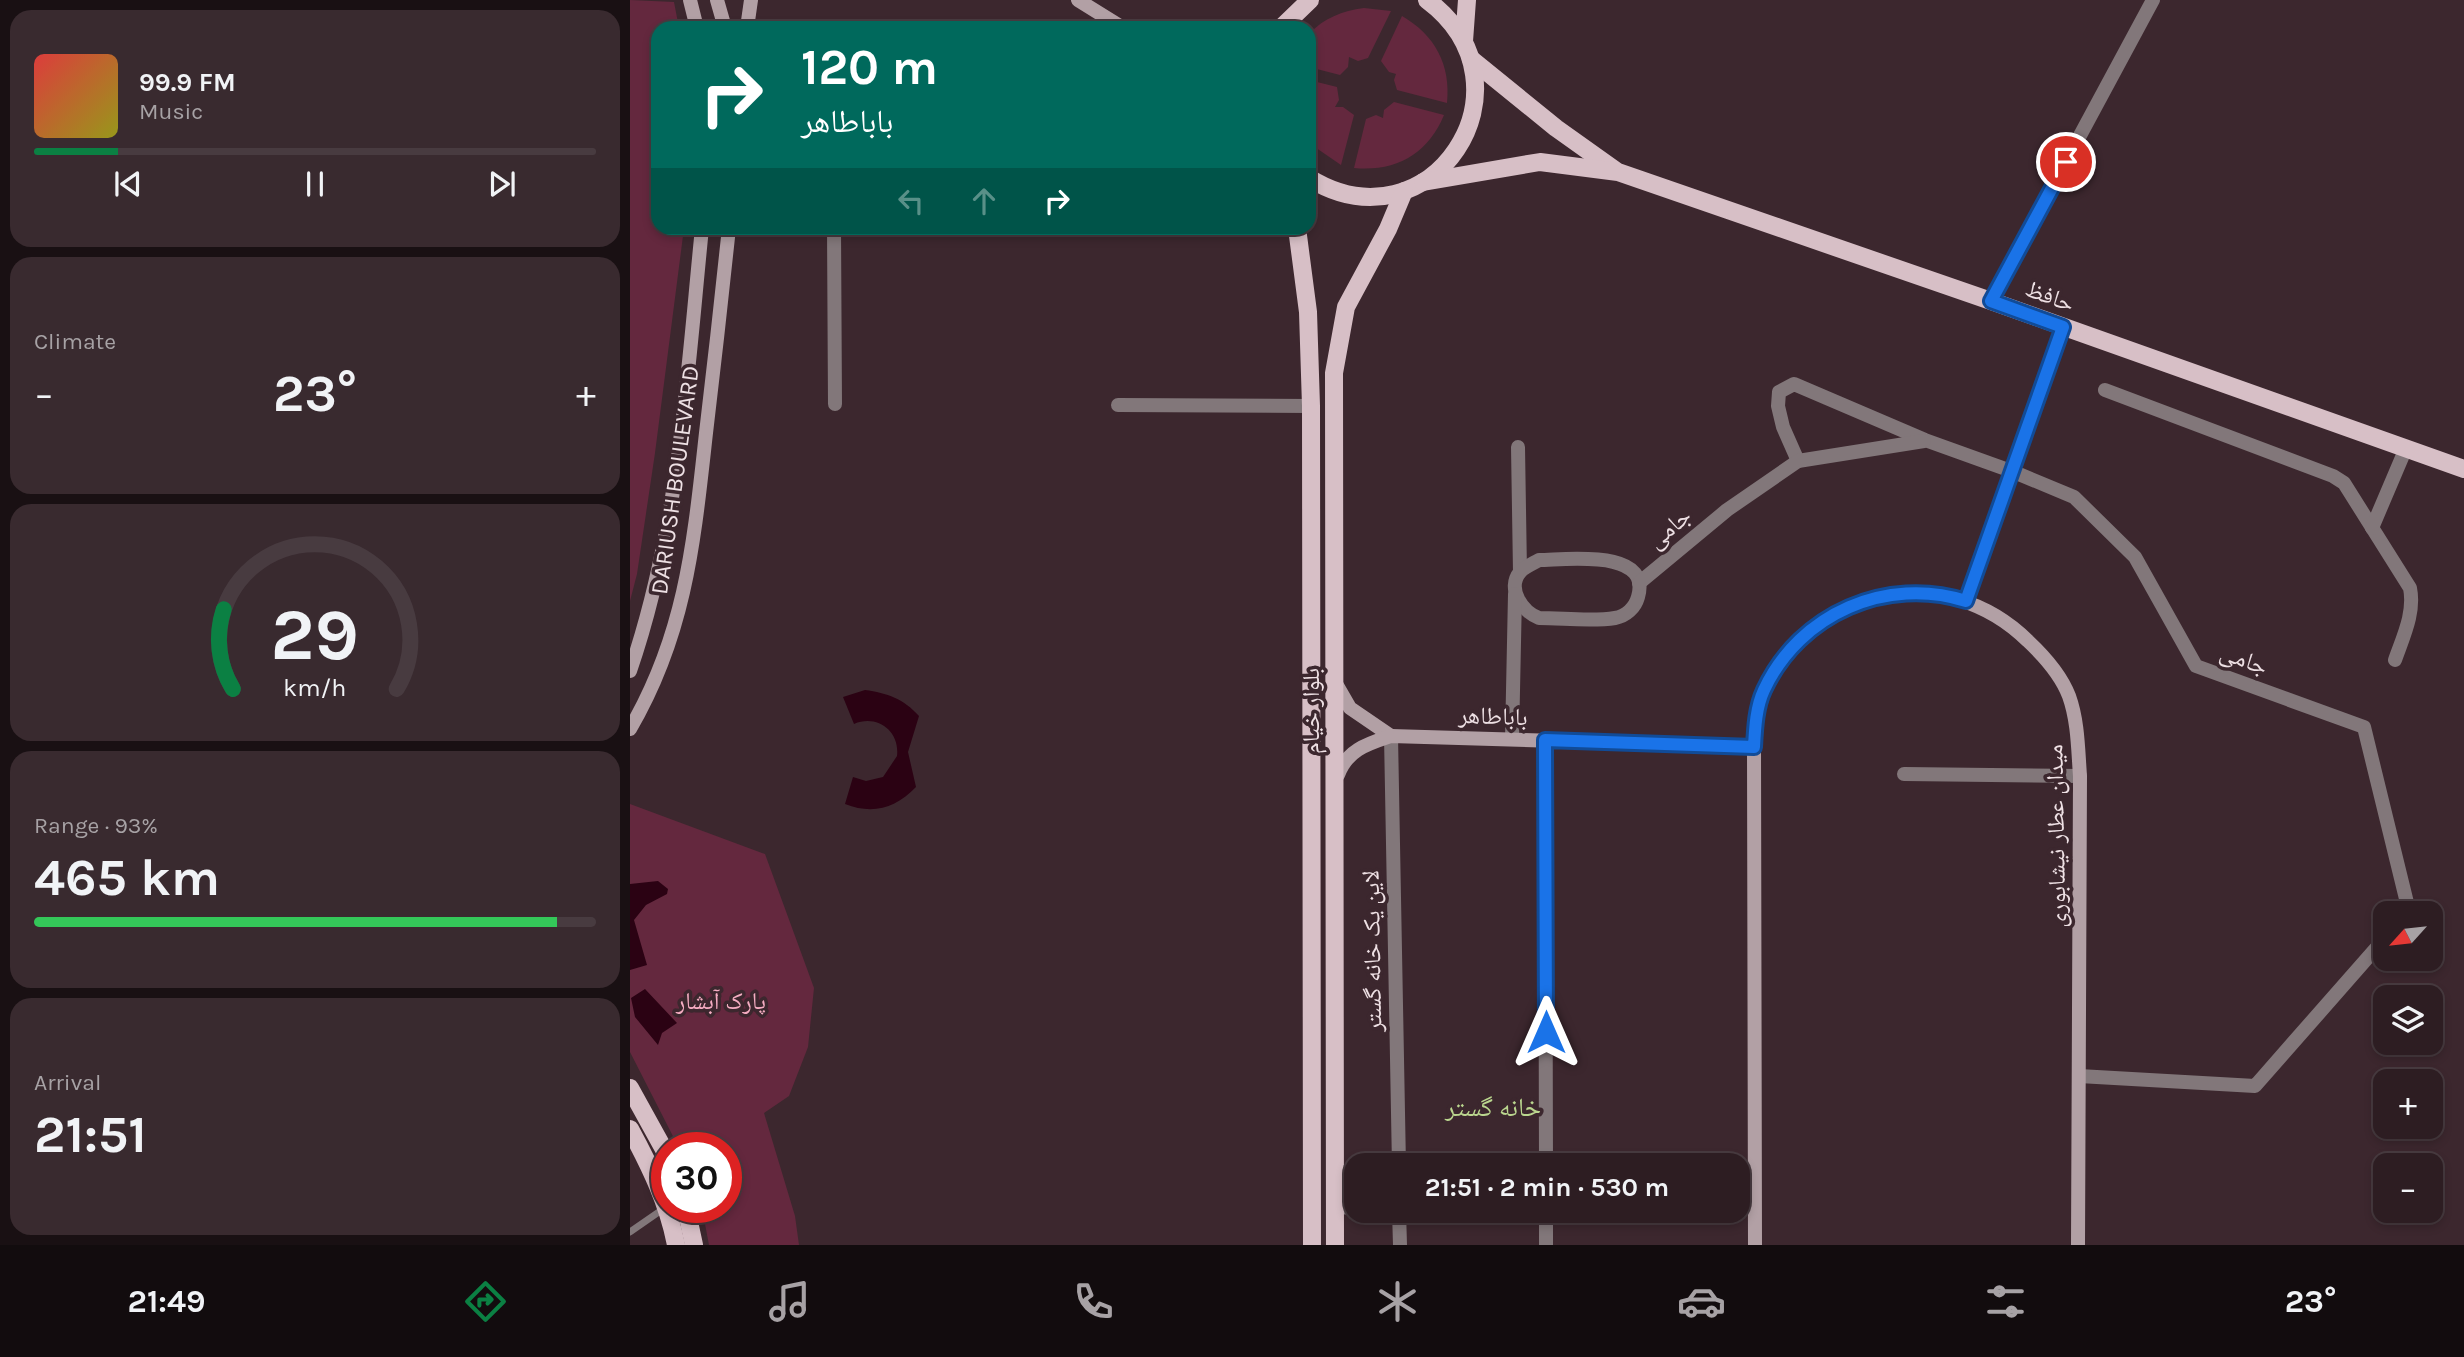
<!DOCTYPE html>
<html lang="en">
<head>
<meta charset="utf-8">
<style>
  :root { --surface:#2d1d22; --page:#392a2f; --text:#f1f3f6; --muted:#a7a2a5; --line:#483b40; --accent:#0b8043 }
  body { margin:0; font-family:Karla,"Noto Naskh Arabic",sans-serif; background:var(--page); color:var(--text); height:100vh; display:flex; flex-direction:column; font-size:26px; white-space:nowrap }
  * { box-sizing:border-box; margin:0 }
  p { font-size:23px; color:var(--muted) }
  .icon { flex:none; width:38px; height:38px; fill:none; stroke:currentColor; stroke-width:2; stroke-linecap:round; stroke-linejoin:round }
  .map { position:relative; flex:1; overflow:hidden }
  .details { display:flex; flex-direction:column; gap:10px; padding:10px; background:#191013; width:630px }
  .details>* { flex:none }
  .guide { position:absolute; left:21px; top:21px; width:665px; height:214px; border-radius:21px; box-shadow:0 4px 10px #0003,0 0 0 2px var(--line); background:#00695c; color:#fff; overflow:hidden }
  .needle { width:46px; rotate:243deg }
  .controls { position:absolute; left:1743px; top:901px; display:grid; gap:14px }
  .controls a { display:grid; place-items:center; width:70px; height:70px; border-radius:14px; background:var(--surface); box-shadow:0 4px 10px #0003,0 0 0 2px var(--line); font-size:35px }
  .speed { position:absolute; left:21px; top:1132px; display:flex; gap:14px; font-size:35px; font-weight:700; text-align:center }
  .speed>* { display:grid; place-content:center; width:91px; height:91px; border-radius:50%; background:var(--surface); box-shadow:0 4px 10px #0003,0 0 0 2px var(--line); line-height:1 }
  .speed .limit { border:10px solid #d22; background:#fff; color:#111 }
  .pin { position:absolute; display:grid; place-items:center; width:60px; height:60px; color:#fff; margin:-30px; border:4px solid #fff; border-radius:50%; box-shadow:0 2px 7px #0007 }
  .me { position:absolute; width:77px; margin:-38px; rotate:0deg; stroke-linejoin:round; filter:drop-shadow(0 0 5px #0008) }
  .turn { display:flex; align-items:center; gap:24px; height:147px; padding:0 35px; font-size:32px }
  .turn .icon { width:91px; height:91px; stroke-width:2.5 }
  .turn b { display:block; font-size:49px; line-height:60px }
  .lanes { display:flex; align-items:center; height:66px; padding:0 35px; background:#0003; justify-content:center; gap:35px; direction:ltr }
  .lanes .off { opacity:.35 }
  .big { font-size:52px; font-weight:700; line-height:1.1 }
  .details .widget { flex:1; display:flex; flex-direction:column; justify-content:center; gap:10px; min-width:0; padding:0 24px; border-radius:21px; background:var(--page) }
  .details .dial { align-items:center; gap:0 }
  .dial svg { height:182px; overflow:visible; fill:none; stroke:var(--line); stroke-width:7; stroke-linecap:round; text-anchor:middle }
  .dial text { fill:var(--text); stroke:none }
  .song { display:flex; align-items:center; gap:21px }
  .cover { width:84px; height:84px; border-radius:10px; background:linear-gradient(135deg,hsl(0 70% 55%),hsl(60 70% 35%)) }
  .played { height:7px; border-radius:4px; background:linear-gradient(90deg,var(--accent) 15%,var(--line) 15%) }
  .keys { display:flex; justify-content:space-around; direction:ltr }
  .heat { display:flex; justify-content:space-between; align-items:center; font-size:38px; direction:ltr }
  .charge { height:10px; border-radius:5px; background:linear-gradient(90deg,#34c759 93%,var(--line) 0) }
  .trip { position:absolute; left:714px; top:1153px; width:406px; height:70px; border-radius:21px; background:var(--surface); box-shadow:0 4px 10px #0003,0 0 0 2px var(--line); font-weight:700; line-height:70px; text-align:center }
  .menu { display:flex; height:112px; justify-content:space-around; align-items:center; background:#120c0e; color:var(--muted) }
  .menu .icon { width:49px; height:49px }
  .menu .current { color:var(--accent) }
  .menu b { font-size:32px; color:var(--text) }
  main { display:flex; flex:1; min-height:0 }
  .map>svg:first-child { display:block }
</style>
</head>
<body>
<main>
<section class="details">
<div class="widget">
<div class="song"><i class="cover"></i><div><b>99.9 FM</b><p>Music</p></div></div>
<div class="played"></div>
<div class="keys"><svg class="icon" aria-label="previous" viewBox="0 0 24 24"><path d="M18 5L8 12l10 7zM5 5v14"/></svg><svg class="icon" aria-label="pause" viewBox="0 0 24 24"><path d="M8 5v14M16 5v14"/></svg><svg class="icon" aria-label="next" viewBox="0 0 24 24"><path d="M6 5l10 7-10 7zM19 5v14"/></svg></div>
</div>
<div class="widget"><p>Climate</p>
<div class="heat"><a>−</a><b class="big">23°</b><a>+</a></div>
</div>
<div class="widget dial"><svg viewBox="0 0 100 80">
<path d="M14 69A42 42 0 1 1 86 69"/>
<path d="M14 69A42 42 0 0 1 10 34" stroke="#0b8043"/>
<text x="50" y="56" font-size="32" font-weight="700">29</text>
<text x="50" y="72" font-size="11">km/h</text>
</svg></div>
<div class="widget"><p>Range · 93%</p><b class="big">465 km</b><div class="charge"></div></div>
<div class="widget"><p>Arrival</p><b class="big">21:51</b></div>
</section>
<div class="map">
<svg width="1834" height="1245" viewBox="0 0 1834 1245">
  <rect width="100%" height="100%" fill="#3c272e"/>
  <g fill="#64283e">
    <polygon points="0,0 44,2 49,28 28,28 28,228 54,228 25,453 7,574 0,601"/>
    <path d="M734,8L761,11L738,58L728,61L719,57L718,67L710,75L679,67V34C694,18 712,11 734,8Z"/>
    <path d="M772,16C805,35 821,65 817,103L767,90L764,80L766,74L759,72L751,61Z"/>
    <polygon points="679,80 707,87 709,100 705,107 713,107 724,115 711,165 679,143"/>
    <path d="M764,102L814,115C798,154 766,172 724,168L736,119L746,115L753,118L754,110Z"/>
    <polygon points="0,804 135,854 184,988 178,1047 159,1096 134,1113 165,1216 169,1245 79,1245 72,1208 96,1208 96,1148 49,1148 0,1052"/>
  </g>
  <g fill="#2b0213">
    <path d="M235,690C257,693 274,699 289,716L278,752L286,787C266,808 243,815 215,804L223,777L236,781L253,777L267,756C270,731 247,714 224,724L213,697Z"/>
    <polygon points="28,881 38,889 37,894 16,905 4,920 17,965 0,970 0,884"/>
    <polygon points="15,989 47,1023 32,1033 28,1045 5,1017 1,998"/>
  </g>
  <g fill="none" stroke-linecap="round" stroke-linejoin="round">
    <polyline stroke="#82777a" stroke-width="7" points="0,1232 36,1207"/>
    <g stroke="#82777a" stroke-width="14">
      <polyline points="204,228 205,404"/>
      <polyline points="1361,301 1523,0"/>
      <path d="M1475,390L1703,476L1714,483L1780,588C1785,613 1773,637 1765,660"/>
      <polyline points="488,405 681,406"/>
      <polyline points="888,447 890,572"/>
      <polyline points="1168,461 1153,427 1148,406 1149,392 1164,384 1295,440 1384,472 1444,497 1505,557 1566,666 1734,727 1779,911 1777,914"/>
      <polyline points="1742,528 1776,448"/>
      <path d="M909,560C936,560 1022,548 1008,597C1005,608 996,616 985,618C962,622 933,618 909,618C893,612 876,589 890,572C894,567 904,563 909,560Z"/>
      <polyline points="1009,583 1097,510 1168,461 1294,441"/>
      <polyline points="761,736 769,1166"/>
      <polyline points="882,739 885,594"/>
      <polyline points="915,740 916,1166"/>
      <polyline points="1274,774 1450,776"/>
      <polyline points="1449,1076 1625,1086 1755,938"/>
      <polyline points="705,1207 726,1208"/>
      <polyline points="769,1211 770,1245"/>
      <polyline points="916,1211 916,1245"/>
    </g>
    <g stroke="#b2a0a5" stroke-width="14">
      <polyline points="60,0 67,28"/>
      <polyline points="87,0 95,28"/>
      <polyline points="448,0 493,28"/>
      <polyline points="117,28 121,0"/>
      <polyline points="1336,601 1433,327"/>
      <path d="M0,671C49,529 57,376 72,228"/>
      <polyline points="705,682 720,708 761,736"/>
      <path d="M0,729C56,633 64,541 76,433C84,365 92,296 99,228"/>
      <path d="M708,775C717,750 737,744 761,736L1124,747"/>
      <path d="M1125,1245L1124,747C1125,728 1126,707 1134,690C1183,585 1316,560 1398,641C1414,656 1431,675 1439,696C1448,721 1448,749 1450,776L1448,1245"/>
    </g>
    <g stroke="#d7bfc6" stroke-width="18">
      <polyline points="651,28 680,0"/>
      <polyline points="834,41 837,0"/>
      <polyline points="841,59 926,128 985,170"/>
      <path d="M679,178C800,253 912,86 797,0"/>
      <polyline points="793,182 910,162 988,172 1361,301 1834,469"/>
      <polyline points="667,228 678,312 681,406 682,1245"/>
      <polyline points="0,1088 37,1155"/>
      <path d="M0,1129C20,1166 38,1203 46,1245"/>
      <polyline points="56,1208 64,1245"/>
      <polyline points="705,1245 704,373 716,307 758,229 774,191"/>
    </g>
  </g>
  <g fill="none" stroke-linecap="round" stroke-linejoin="round">
    <defs>
      <path id="route" d="M916,1032L915,740L1124,747C1125,728 1126,707 1134,690C1170,613 1257,576 1336,601L1433,327L1361,301L1436,162"/>
    </defs>
    <use href="#route" stroke="#114b97" stroke-width="18"/>
    <use href="#route" stroke="#1a73e8" stroke-width="12"/>
  </g>
  <g text-anchor="middle" dominant-baseline="central" stroke-width="7" stroke-linejoin="round" paint-order="stroke">
    <g font-size="24" fill="#eee0e4" stroke="#3c272e">
      <text transform="translate(1420 296) rotate(20)">حافظ</text>
      <text transform="translate(45 480) rotate(-82)">DARIUSH BOULEVARD</text>
      <text transform="translate(1039 528) rotate(-40)">جامی</text>
      <text transform="translate(1614 659) rotate(20)">جامی</text>
      <text transform="translate(681 711) rotate(-90)">بلوار خیام</text>
      <text transform="translate(863 716) rotate(2)">باباطاهر</text>
      <text transform="translate(1426 836) rotate(-91)">میدان عطار نیشابوری</text>
      <text transform="translate(742 951) rotate(-91)">لاین یک خانه گستر</text>
    </g>
    <g font-size="24" fill="#f5acc2" stroke="#3c272e">
      <text x="91" y="1001">پارک آبشار</text>
    </g>
    <g font-size="26" fill="#bbd78f" stroke="#3c272e">
      <text x="863" y="1107">خانه گستر</text>
    </g>
  </g>
</svg>
<div class="controls">
<a><svg class="needle" viewBox="-14 -14 28 28"><path d="M0-13l5 13h-10z" fill="#e53935"/><path d="M0 13l5-13h-10z" fill="#a7a2a5"/></svg></a>
<a><svg class="icon" aria-label="layers" viewBox="0 0 24 24"><path d="M12 4l9 5-9 5-9-5zM3 14l9 5 9-5"/></svg></a>
<a>+</a>
<a>−</a>
</div>
<div class="speed"><div class="limit">30</div></div>
<div class="pin" style="left:1436px;top:162px;background:#d93025"><svg class="icon" aria-label="arrive" viewBox="0 0 24 24"><path d="M6 21V4h12l-3 4 3 4H6"/></svg></div>
<svg class="me" style="left:916px;top:1032px" viewBox="-20 -20 40 40"><path d="M0-17L14 15 0 8-14 15z" fill="#1a73e8" stroke="#fff" stroke-width="4"/></svg>
<div class="trip">21:51 · 2 min · 530 m</div>
<div class="guide">
<div class="turn"><svg class="icon" aria-label="right" viewBox="0 0 24 24"><path d="M7 20v-9h11M14 6l5 5-5 5"/></svg><div><b>120 m</b>باباطاهر</div></div>
<div class="lanes"><svg class="icon off" aria-label="left" viewBox="0 0 24 24"><path d="M17 20v-9H6M10 6l-5 5 5 5"/></svg><svg class="icon off" aria-label="ahead" viewBox="0 0 24 24"><path d="M12 20V5M6 11l6-6 6 6"/></svg><svg class="icon" aria-label="right" viewBox="0 0 24 24"><path d="M7 20v-9h11M14 6l5 5-5 5"/></svg></div>
</div>
</div>
</main>
<nav class="menu">
<b>21:49</b>
<svg class="icon current" aria-label="directions" viewBox="0 0 24 24"><path d="M12 3l9 9-9 9-9-9zM9 14v-3h6M13 9l2 2-2 2"/></svg>
<svg class="icon" aria-label="music" viewBox="0 0 24 24"><path d="M9 18V5l10-2v13"/><circle cx="6" cy="18" r="3"/><circle cx="16" cy="16" r="3"/></svg>
<svg class="icon" aria-label="phone" viewBox="0 0 24 24"><path d="M5 4h4l2 5-3 2q2 4 5 5l2-3 5 2v4C11 20 4 13 5 4z"/></svg>
<svg class="icon" aria-label="climate" viewBox="0 0 24 24"><path d="M12 3v18M4 7l16 10M4 17L20 7"/></svg>
<svg class="icon" aria-label="car" viewBox="0 0 24 24"><path d="M5 17H2v-5l4-1 3-4h7l3 4 3 1v5h-3M9 17h6M6 11h13"/><circle cx="7" cy="17" r="2"/><circle cx="17" cy="17" r="2"/></svg>
<svg class="icon" aria-label="filters" viewBox="0 0 24 24"><path d="M4 7h16M4 17h16"/><circle cx="9" cy="7" r="2"/><circle cx="15" cy="17" r="2"/></svg>
<b>23°</b>
</nav>
</body>
</html>
